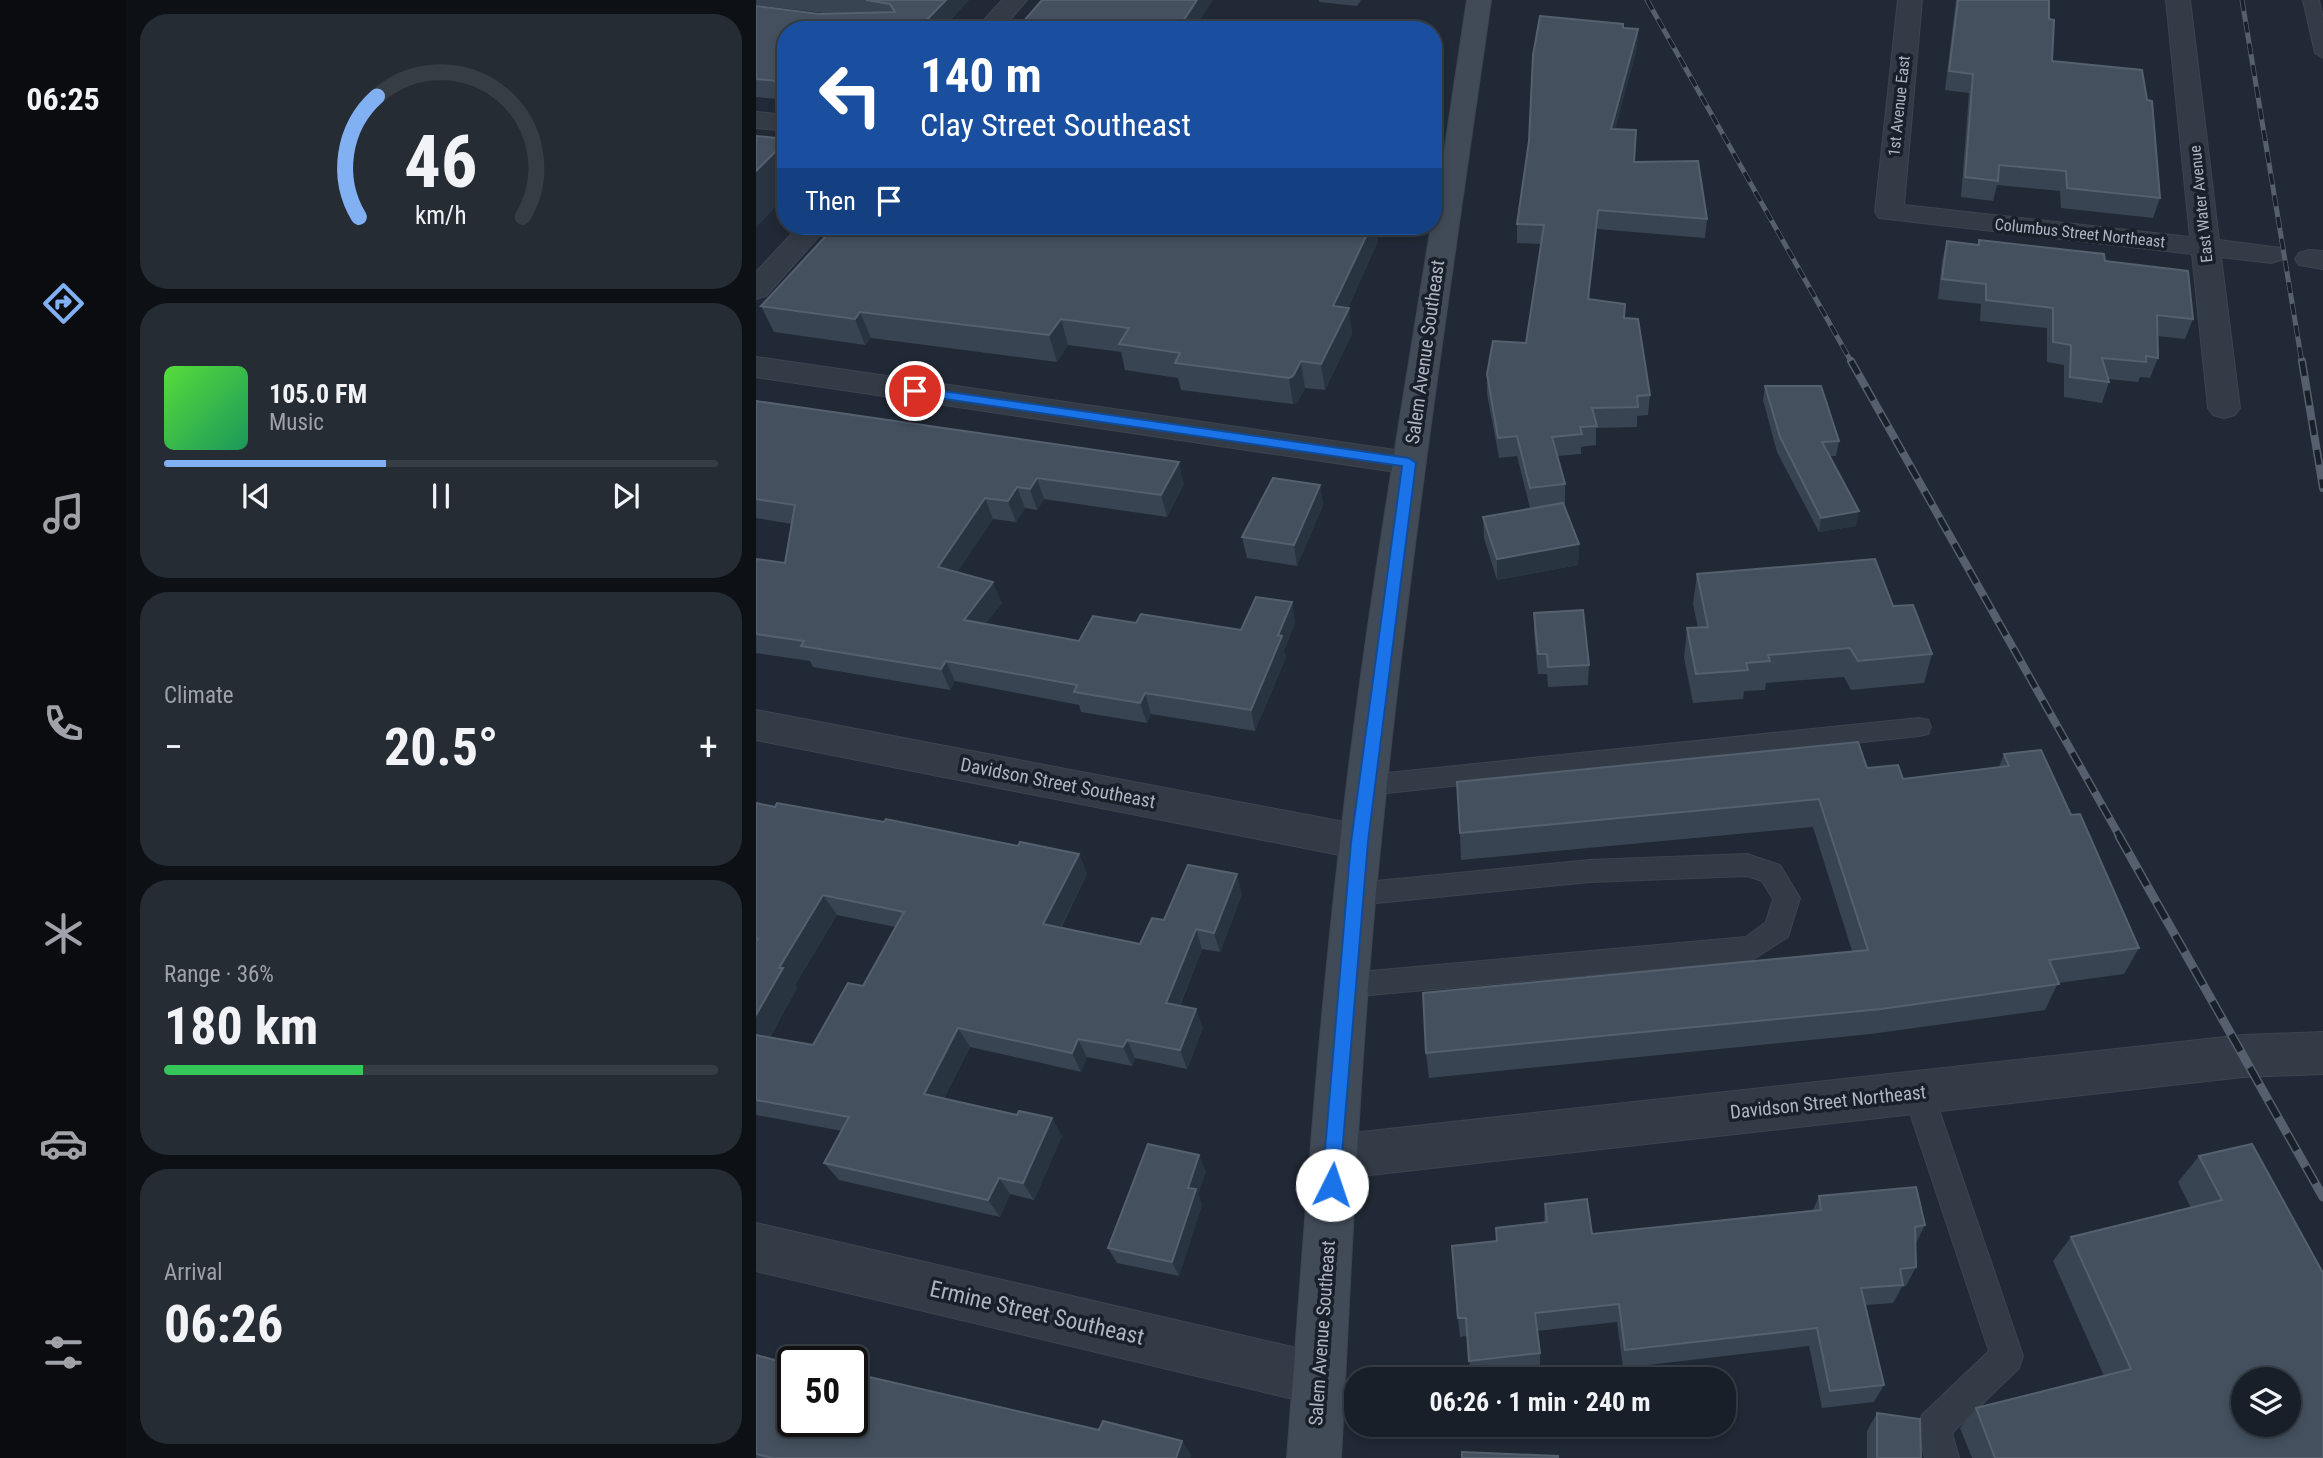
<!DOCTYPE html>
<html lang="en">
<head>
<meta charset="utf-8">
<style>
  :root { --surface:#181f28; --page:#252c34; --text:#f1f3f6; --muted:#9fa2a8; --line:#363d45; --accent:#82b1f3 }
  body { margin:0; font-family:"Roboto Condensed",sans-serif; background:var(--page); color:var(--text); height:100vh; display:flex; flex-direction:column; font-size:26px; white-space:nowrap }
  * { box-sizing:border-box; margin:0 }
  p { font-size:23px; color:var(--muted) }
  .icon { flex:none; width:38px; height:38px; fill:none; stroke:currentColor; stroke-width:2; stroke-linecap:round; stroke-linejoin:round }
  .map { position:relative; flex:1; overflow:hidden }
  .panel { display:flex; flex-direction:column; gap:14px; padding:14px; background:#0d1116; width:630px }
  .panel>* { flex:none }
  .hud { position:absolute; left:21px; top:21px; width:665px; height:214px; border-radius:28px; box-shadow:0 4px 10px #0003,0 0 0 2px var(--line); background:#1a4fa0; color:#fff; overflow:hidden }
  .tools { position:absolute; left:1475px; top:1367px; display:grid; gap:14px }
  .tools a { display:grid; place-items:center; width:70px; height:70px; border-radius:50%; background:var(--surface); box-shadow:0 4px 10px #0003,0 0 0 2px var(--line); font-size:35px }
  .speed { position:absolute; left:21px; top:1346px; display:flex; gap:14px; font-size:35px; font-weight:700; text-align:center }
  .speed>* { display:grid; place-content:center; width:91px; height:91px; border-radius:50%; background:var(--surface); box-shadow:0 4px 10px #0003,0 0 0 2px var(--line); line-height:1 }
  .speed .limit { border:4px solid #111; border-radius:10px; background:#fff; color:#111 }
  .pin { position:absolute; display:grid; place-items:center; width:60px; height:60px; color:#fff; margin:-30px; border:4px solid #fff; border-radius:50%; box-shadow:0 2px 7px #0007 }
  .me { position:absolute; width:77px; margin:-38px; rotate:4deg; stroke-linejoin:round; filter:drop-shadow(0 0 5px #0008) }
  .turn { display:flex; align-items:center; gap:24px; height:147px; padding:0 28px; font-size:32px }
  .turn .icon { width:91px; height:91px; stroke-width:2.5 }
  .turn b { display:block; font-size:49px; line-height:60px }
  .then { display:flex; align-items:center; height:66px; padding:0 28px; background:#0003; gap:14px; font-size:26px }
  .big { font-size:52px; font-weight:700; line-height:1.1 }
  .panel .card { flex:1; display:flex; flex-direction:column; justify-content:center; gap:10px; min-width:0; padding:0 24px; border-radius:28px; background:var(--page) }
  .panel .dial { align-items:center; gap:0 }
  .dial svg { height:182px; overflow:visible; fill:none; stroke:var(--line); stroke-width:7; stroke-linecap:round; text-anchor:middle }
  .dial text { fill:var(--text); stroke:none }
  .song { display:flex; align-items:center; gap:21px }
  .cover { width:84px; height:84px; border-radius:10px; background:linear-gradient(135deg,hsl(110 70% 55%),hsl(150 70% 35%)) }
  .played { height:7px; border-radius:4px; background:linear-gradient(90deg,var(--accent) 40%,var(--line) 40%) }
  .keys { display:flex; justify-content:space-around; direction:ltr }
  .heat { display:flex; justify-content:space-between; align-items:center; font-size:38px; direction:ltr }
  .charge { height:10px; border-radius:5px; background:linear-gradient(90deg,#34c759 36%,var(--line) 0) }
  .trip { position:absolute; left:588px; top:1367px; width:392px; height:70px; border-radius:28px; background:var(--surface); box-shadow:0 4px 10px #0003,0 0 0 2px var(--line); font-weight:700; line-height:70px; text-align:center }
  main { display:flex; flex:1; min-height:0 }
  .menu { display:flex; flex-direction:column; width:126px; justify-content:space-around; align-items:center; background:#0a0c10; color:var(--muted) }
  .menu .icon { width:49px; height:49px }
  .menu .on { color:var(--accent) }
  .menu b { font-size:32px; color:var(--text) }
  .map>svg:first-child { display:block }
</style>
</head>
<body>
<main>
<nav class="menu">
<b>06:25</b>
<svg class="icon on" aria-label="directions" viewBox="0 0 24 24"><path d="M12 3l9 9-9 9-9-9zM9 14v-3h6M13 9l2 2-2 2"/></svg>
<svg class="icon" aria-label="music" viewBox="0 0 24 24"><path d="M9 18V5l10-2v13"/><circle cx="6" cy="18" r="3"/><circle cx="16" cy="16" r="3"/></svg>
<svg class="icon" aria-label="phone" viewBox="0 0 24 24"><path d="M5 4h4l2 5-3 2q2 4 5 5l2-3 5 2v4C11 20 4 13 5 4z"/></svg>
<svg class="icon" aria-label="climate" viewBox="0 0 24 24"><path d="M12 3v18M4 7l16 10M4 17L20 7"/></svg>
<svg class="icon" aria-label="car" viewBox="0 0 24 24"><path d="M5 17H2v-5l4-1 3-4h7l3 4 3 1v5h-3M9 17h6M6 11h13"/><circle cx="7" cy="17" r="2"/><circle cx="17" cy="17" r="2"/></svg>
<svg class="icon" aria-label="filters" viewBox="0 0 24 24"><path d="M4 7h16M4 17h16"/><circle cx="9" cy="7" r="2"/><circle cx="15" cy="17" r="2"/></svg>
</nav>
<section class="panel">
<div class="card dial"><svg viewBox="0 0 100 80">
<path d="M14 69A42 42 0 1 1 86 69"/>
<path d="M14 69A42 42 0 0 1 22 16" stroke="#82b1f3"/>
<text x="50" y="56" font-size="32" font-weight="700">46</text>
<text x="50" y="72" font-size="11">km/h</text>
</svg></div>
<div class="card">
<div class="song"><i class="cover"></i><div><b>105.0 FM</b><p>Music</p></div></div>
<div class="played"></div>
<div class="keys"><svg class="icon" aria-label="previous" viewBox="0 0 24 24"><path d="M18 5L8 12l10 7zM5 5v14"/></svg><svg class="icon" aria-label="pause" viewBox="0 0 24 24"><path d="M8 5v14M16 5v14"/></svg><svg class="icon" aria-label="next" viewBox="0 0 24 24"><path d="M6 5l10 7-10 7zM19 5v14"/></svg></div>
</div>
<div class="card"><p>Climate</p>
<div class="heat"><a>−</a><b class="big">20.5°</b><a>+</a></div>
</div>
<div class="card"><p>Range · 36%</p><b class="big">180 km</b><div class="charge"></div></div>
<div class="card"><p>Arrival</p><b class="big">06:26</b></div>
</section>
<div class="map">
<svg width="1567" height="1458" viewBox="0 0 1567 1458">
  <rect width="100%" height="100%" fill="#202935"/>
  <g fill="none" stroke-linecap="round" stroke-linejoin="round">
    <defs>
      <g id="service">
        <polygon points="1547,0 1563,0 1567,19 1567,58 1559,53"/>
        <polygon points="1163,718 1172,720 1175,727 1172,734 1163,736 612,795 603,792 599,785 603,778 612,775"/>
        <polygon points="991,854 1024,865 1044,898 1032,937 996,960 592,997 582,994 578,985 582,976 592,973 990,937 1010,922 1017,899 1006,881 991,876 834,882 600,905 591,902 587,894 591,886 600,883 834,860"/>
        <polygon points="1162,1078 1172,1082 1177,1092 1267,1356 1263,1368 1196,1433 1203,1458 1169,1458 1161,1427 1166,1415 1233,1351 1147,1092 1152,1082"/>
      </g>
      <g id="minor">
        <polygon points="246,0 271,0 245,30 219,30"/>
        <polygon points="1142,0 1166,0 1148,205 1434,237 1410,0 1434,0 1463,240 1525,248 1529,254 1525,260 1515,263 1465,257 1484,408 1479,415 1468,418 1457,415 1452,408 1436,254 1123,218 1119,212"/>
        <polygon points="0,112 30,115 30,131 0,128"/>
        <polygon points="43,226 72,226 10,296 0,299 0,272"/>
        <polygon points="1553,250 1567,251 1567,269 1543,265 1539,259 1543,253"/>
        <polygon points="0,357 653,452 665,455 670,463 665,471 653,474 0,377"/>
        <polygon points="0,710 604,825 618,830 624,842 618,854 604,859 0,740"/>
        <polygon points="0,1223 562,1353 580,1361 588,1379 580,1397 562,1405 0,1271"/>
      </g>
      <polygon id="tertiary" points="1567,1032 1567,1074 1487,1077 578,1179 561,1173 554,1157 561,1141 578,1135 1487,1035"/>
      <path id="secondary" d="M711,0H735C695,280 653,559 625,840C604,1045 596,1252 585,1458H531C547,1253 560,1047 584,843C607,636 642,431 675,226H677Z"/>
    </defs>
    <use href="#service" stroke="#3d444f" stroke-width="2"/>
    <use href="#minor" stroke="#3d444f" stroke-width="2"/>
    <use href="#tertiary" stroke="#3d444f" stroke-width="2"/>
    <use href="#secondary" stroke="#3d444f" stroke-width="2"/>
    <use href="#service" fill="#333b46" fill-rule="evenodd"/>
    <use href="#minor" fill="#333b46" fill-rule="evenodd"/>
    <use href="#tertiary" fill="#333b46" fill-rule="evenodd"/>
    <use href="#secondary" fill="#414b58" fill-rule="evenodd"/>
    <defs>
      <g id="rail-far2">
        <polyline points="891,0 1096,363"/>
        <polyline points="1486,0 1546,363"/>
      </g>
      <g id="rail-far1">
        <polyline points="1095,361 1364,837"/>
        <polyline points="1546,361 1567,488"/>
      </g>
      <polyline id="rail" points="1363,836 1567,1197"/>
    </defs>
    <use href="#rail-far2" stroke="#555f6d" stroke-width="5"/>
    <use href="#rail-far1" stroke="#555f6d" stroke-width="8"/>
    <use href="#rail" stroke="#555f6d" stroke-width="9"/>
    <use href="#rail-far2" stroke="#19202a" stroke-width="3.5" stroke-dasharray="11" stroke-linecap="butt"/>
    <use href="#rail-far1" stroke="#19202a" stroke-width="5" stroke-dasharray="15" stroke-linecap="butt"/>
    <use href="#rail" stroke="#19202a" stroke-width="6" stroke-dasharray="19" stroke-linecap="butt"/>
  </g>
  <g fill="#384452" fill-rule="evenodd">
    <polygon points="0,0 213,0 185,30 30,30 30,100 0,97 0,6 63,14 76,14 0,5"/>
    <polygon points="563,0 605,0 601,6 563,2"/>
    <polygon points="1200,0 1293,0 1296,61 1404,198 1397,218 1305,208 1304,191 1241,185 1237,201 1205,197 1213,93 1189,90"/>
    <polygon points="867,28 882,29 881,48 859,129 878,162 951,219 949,238 841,229 833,299 869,318 894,395 892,415 881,416 881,427 840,428 840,445 825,447 825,454 802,456 809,484 809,504 808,504 823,544 822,565 741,580 728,538 727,517 795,505 774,508 761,456 743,458 731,394 731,374 770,343 785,244 761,243 761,224"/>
    <polygon points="79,226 620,226 622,241 592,308 596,334 569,390 549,388 541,403 537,404 425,390 422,378 369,370 365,352 312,345 301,362 115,338 109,345 18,332 5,306"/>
    <polygon points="1223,240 1349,261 1437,319 1429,339 1401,336 1402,358 1394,378 1384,377 1382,382 1352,379 1353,382 1346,403 1308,397 1308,365 1291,362 1291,328 1224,321 1225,304 1182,299 1186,261 1191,241 1222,245"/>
    <polygon points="1009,386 1083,441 1080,456 1073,456 1100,526 1063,532 1021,452 1007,400"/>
    <polygon points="0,401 428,484 411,517 288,499 281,510 269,508 260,522 237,519 201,572 246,603 229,624 323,641 380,623 485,630 536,602 539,623 528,651 530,657 499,731 395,714 391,723 325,712 323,705 199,681 194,690 57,667 54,661 0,653 0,559 29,563 36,524 0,518"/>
    <polygon points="564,485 567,505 541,566 491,558 486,537"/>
    <polygon points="941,574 1137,606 1176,654 1168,683 1095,690 1088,677 1010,683 1009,690 988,691 987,699 937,703 928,658 931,628 942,628 937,604"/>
    <polygon points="778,613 833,665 832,685 792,687 791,674 782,674 778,633"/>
    <polygon points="1248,754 1315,815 1383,948 1368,974 1302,983 1289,1010 1115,1034 673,1078 670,1053 1096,951 1057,827 705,860 704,833 1111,768 1147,779 1243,767"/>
    <path d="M0,803L262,846L323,854L331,874L305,928L384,944L408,920L486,894L464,952L446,949L424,1006L447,1028L431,1069L379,1058L376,1066L331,1057L325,1072L214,1047L188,1098L306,1136L278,1200L254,1194L244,1217L83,1180L68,1163L86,1131L0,1115ZM81,915L139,927L107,986L57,1045L14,1037L41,988L39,985Z"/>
    <polygon points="1443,1156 1567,1273 1567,1458 1216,1458 1204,1428 1220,1408 1348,1376 1297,1261 1315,1237 1435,1208 1422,1182"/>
    <polygon points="450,1171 442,1194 446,1205 423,1276 361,1263 352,1248"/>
    <polygon points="1063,1196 1169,1225 1160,1243 1160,1267 1150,1286 1146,1287 1137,1303 1110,1305 1128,1385 1118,1402 1066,1408 1053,1346 867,1368 861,1322 781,1331 784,1353 784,1370 715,1379 711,1336 704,1337 702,1318 741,1241 788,1223 789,1204 836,1234 1057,1210"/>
    <polygon points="0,1355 37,1421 343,1430 426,1441 435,1455 434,1458 0,1458"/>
    <polygon points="1121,1413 1165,1458 1111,1458 1111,1431"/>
  </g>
  <g fill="#293441">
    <polygon points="190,0 213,0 185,30 161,30"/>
    <polygon points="441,0 457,0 438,30 423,27"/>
    <polygon points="882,29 881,48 854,149 855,129"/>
    <polygon points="30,141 30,196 0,228 0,171"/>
    <polygon points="842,210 841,229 831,319 832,299"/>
    <polygon points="615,226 620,226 622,241 581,332 577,306"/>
    <polygon points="593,308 596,334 569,390 565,364"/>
    <polygon points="104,312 115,338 109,345 99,319"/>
    <polygon points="305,319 312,345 301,362 293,335"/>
    <polygon points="545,361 549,388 541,403 537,404 533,378"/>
    <polygon points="423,462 428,484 411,517 405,495"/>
    <polygon points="281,478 288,499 281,510 274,489"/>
    <polygon points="564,485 567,505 541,566 538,545"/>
    <polygon points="261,487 269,508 260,522 252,501"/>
    <polygon points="229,498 237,519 191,588 182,567"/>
    <polygon points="1103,511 1100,526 1063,532 1065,518"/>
    <polygon points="823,544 822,565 741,580 741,559"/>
    <polygon points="237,582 246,603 216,641 208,620"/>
    <polygon points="536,602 539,623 528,651 530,657 499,731 495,710"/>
    <polygon points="190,661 199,681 194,690 185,669"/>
    <polygon points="389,693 395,714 391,723 384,703"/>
    <polygon points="323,854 331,874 296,944 287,924"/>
    <polygon points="481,874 486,894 464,952 458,933"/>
    <polygon points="67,895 81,915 39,985 41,988 5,1052 0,1046 0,1015 23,968"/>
    <polygon points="440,929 446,949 417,1022 410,1003"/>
    <polygon points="440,1009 447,1028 431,1069 424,1050"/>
    <polygon points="202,1028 214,1047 181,1111 168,1094"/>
    <polygon points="322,1039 331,1057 325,1072 316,1053"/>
    <polygon points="371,1040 379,1058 376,1066 367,1047"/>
    <polygon points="296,1118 306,1136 278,1200 267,1183"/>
    <polygon points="443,1155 450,1171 442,1194 446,1205 423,1276 416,1262 432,1188"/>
    <polygon points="243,1178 254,1194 244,1217 232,1200"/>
    <polygon points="426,1441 435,1455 434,1458 420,1458"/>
  </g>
  <g fill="#44505e" stroke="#55606e" stroke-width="2" fill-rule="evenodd">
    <polygon points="110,0 190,0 161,30 30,30 30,82 0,79 0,6 63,14 139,12 134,4"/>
    <polygon points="286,0 441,0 423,27 452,30 260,30"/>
    <polygon points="1202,0 1293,0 1293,19 1298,20 1296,61 1386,70 1391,100 1396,101 1404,198 1311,188 1310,171 1243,165 1242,181 1209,177 1217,74 1193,71"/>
    <polygon points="784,16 867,24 867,28 882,29 855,129 880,130 878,162 942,161 951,219 842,210 832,299 869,304 868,318 882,319 894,395 881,396 882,407 836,408 841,426 824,427 826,434 796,437 809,484 774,488 761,436 742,438 731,374 737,341 770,343 788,225 761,224 773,141 777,55"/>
    <polygon points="0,136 30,139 30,141 0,171"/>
    <polygon points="79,226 615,226 577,306 593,308 565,364 545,361 537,376 533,378 419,363 424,353 363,344 373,328 305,319 293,335 104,312 99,319 5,306"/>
    <polygon points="1223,240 1348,254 1349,261 1432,271 1437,319 1401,315 1402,358 1390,356 1390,362 1346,358 1353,382 1314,377 1315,345 1297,342 1297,308 1230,300 1230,284 1186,279 1191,241 1223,245"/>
    <polygon points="1009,386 1065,386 1083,441 1066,442 1103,511 1065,518 1024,437"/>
    <polygon points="0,401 423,462 405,495 281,478 274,489 261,487 252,501 229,498 182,567 237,582 208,620 323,641 337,616 380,623 385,614 485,630 500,597 536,602 522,635 526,636 495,710 389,693 384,703 318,692 321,685 190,661 185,669 45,646 48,641 0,634 0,559 29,563 39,505 0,499"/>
    <polygon points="517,478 564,485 538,545 486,537"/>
    <polygon points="807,503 823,544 741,559 727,517"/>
    <polygon points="1119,559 1137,606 1157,605 1176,654 1102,661 1094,648 1012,655 1014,661 990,663 992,670 940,674 931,628 952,627 941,574"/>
    <polygon points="827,610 833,665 792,667 791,654 782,654 778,613"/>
    <polygon points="1102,742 1111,768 1142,765 1147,779 1253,766 1248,754 1285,750 1315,815 1324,814 1383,948 1293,960 1303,984 1125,1009 670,1053 667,993 1112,950 1063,799 704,833 701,782"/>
    <polygon points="0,803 19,807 21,803 128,822 130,819 262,846 264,842 323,854 287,924 384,944 396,918 408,920 432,865 481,874 458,933 440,929 410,1003 440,1009 424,1050 371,1040 367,1047 322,1039 316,1053 202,1028 168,1094 261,1115 263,1111 296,1118 267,1183 243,1178 232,1200 68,1163 93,1117 0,1100 0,1035 57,1045 92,983 107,986 148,912 67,895 23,968 27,968 0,1015 0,941 2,939 0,938"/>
    <polygon points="392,1144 443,1155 432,1188 440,1189 416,1262 352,1248"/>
    <path d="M1496,1144L1567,1273V1458H1239L1220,1408L1375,1369L1315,1237L1466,1200L1443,1156ZM1488,1379H1533V1424H1488Z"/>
    <polygon points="1160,1187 1169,1225 1159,1227 1160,1267 1144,1269 1147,1285 1105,1288 1128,1385 1074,1391 1061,1328 869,1350 863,1304 779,1313 784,1353 713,1361 710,1318 702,1318 696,1246 741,1241 740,1228 791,1222 789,1204 831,1199 836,1234 1065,1210 1063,1196"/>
    <polygon points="0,1355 37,1365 37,1421 96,1421 96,1373 343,1430 347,1421 426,1441 420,1458 17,1458 0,1454"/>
    <polygon points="1121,1413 1164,1419 1165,1458 1121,1458"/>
    <polygon points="706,1452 802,1456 802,1458 706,1458"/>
  </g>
  <polygon fill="#1a73e8" stroke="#114b97" stroke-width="2" points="159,387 653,458 660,463 612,842 583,1191 576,1194 569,1191 566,1185 595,842 646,466 155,394 153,391"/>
  <g text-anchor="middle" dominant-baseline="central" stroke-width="7" stroke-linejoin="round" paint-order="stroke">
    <g font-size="16" fill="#adb6c3" stroke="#19202a">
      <text transform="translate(1143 106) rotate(-84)">1st Avenue East</text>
      <text transform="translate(1445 204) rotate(-96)">East Water Avenue</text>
      <text transform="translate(1324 233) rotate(6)">Columbus Street Northeast</text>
    </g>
    <g font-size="19" fill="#adb6c3" stroke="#19202a">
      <text transform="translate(669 352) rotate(-82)">Salem Avenue Southeast</text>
      <text transform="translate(302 783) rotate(11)">Davidson Street Southeast</text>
      <text transform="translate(1072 1102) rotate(-6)">Davidson Street Northeast</text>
      <text transform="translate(566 1333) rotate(-86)">Salem Avenue Southeast</text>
    </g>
    <g font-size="23" fill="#adb6c3" stroke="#19202a">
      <text transform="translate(281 1313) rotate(13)">Ermine Street Southeast</text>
    </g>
  </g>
</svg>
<div class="tools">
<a><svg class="icon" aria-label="layers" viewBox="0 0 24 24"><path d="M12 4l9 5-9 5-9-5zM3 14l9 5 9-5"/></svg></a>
</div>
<div class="speed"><div class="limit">50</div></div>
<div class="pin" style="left:159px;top:391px;background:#d93025"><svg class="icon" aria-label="arrive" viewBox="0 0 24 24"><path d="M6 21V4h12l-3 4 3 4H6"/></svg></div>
<svg class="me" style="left:576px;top:1185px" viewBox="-20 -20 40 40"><circle r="19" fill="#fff"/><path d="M0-13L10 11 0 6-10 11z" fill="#1a73e8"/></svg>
<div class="trip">06:26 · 1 min · 240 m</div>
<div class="hud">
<div class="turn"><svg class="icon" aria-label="left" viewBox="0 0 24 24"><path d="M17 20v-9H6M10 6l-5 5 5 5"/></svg><div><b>140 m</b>Clay Street Southeast</div></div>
<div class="then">Then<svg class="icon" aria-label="arrive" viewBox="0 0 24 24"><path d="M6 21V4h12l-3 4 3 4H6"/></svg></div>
</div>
</div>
</main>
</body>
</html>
